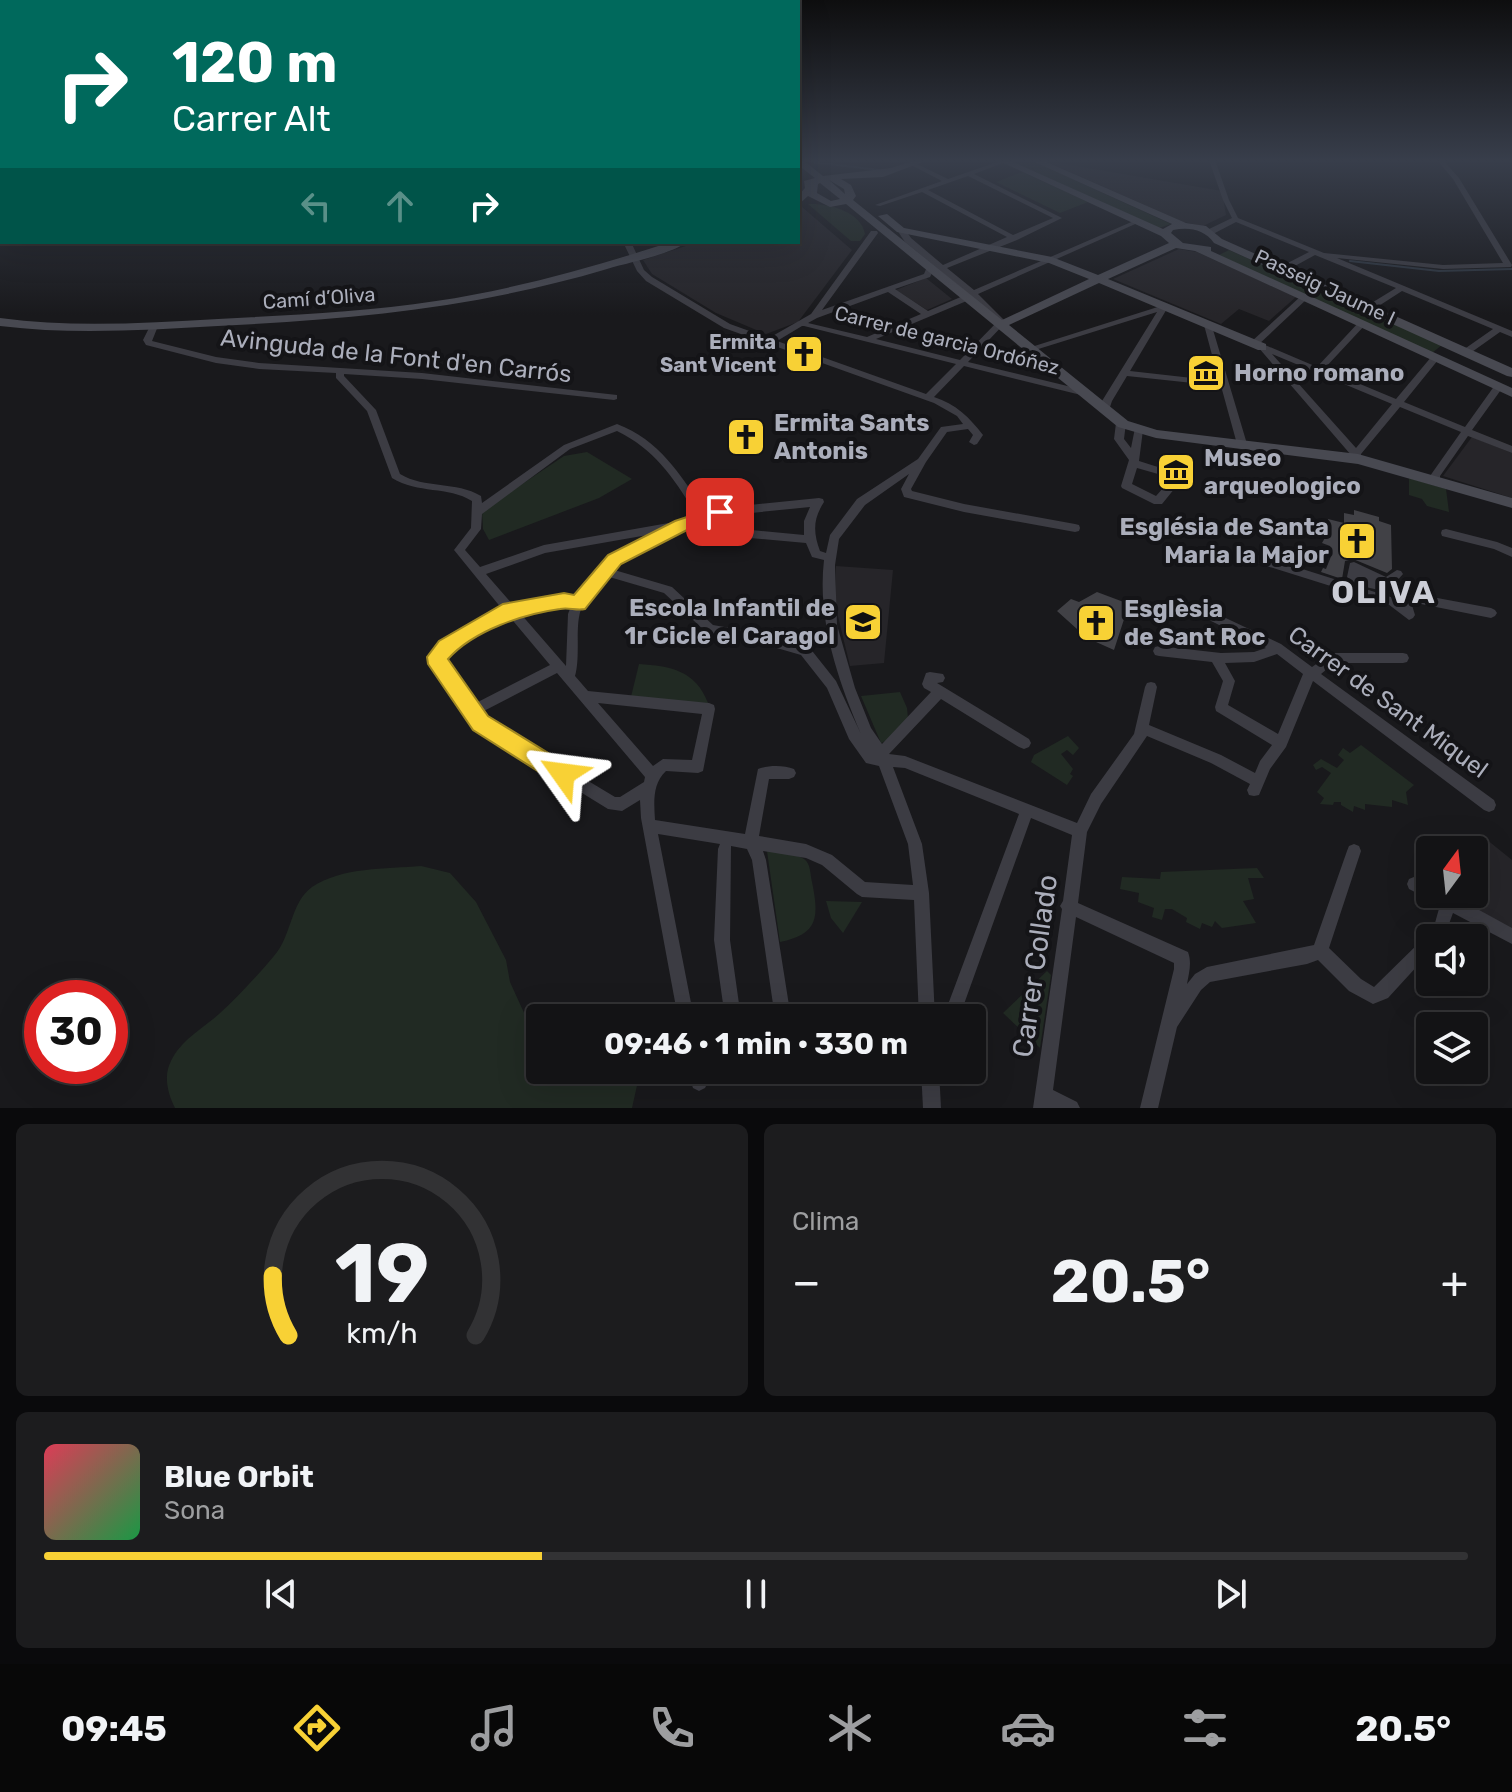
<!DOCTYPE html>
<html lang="es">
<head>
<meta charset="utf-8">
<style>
  :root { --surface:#131315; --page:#1c1c1e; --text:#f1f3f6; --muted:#9d9ea0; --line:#323234; --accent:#f8d135 }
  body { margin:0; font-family:Rubik,sans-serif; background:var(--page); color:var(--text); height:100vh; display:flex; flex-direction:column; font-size:30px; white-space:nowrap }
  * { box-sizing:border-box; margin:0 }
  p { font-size:26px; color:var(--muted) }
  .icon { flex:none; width:44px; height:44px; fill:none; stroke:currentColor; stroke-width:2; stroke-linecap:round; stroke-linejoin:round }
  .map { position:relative; height:1108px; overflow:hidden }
  .drawer { display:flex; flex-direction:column; gap:16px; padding:16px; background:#0a0a0c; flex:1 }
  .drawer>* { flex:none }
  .hud { position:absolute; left:0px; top:0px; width:800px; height:244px; box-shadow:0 8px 32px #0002,0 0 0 2px var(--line); background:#00695c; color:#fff; overflow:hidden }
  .needle { width:52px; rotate:15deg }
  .buttons { position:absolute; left:1416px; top:836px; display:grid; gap:16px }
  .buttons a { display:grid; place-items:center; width:72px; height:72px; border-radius:8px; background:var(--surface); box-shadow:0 8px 32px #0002,0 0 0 2px var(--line); font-size:40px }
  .speed { position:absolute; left:24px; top:980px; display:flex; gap:16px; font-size:40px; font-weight:700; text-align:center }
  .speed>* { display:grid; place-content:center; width:104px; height:104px; border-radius:50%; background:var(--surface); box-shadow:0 8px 32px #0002,0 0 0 2px var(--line); line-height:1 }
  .speed .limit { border:12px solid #d22; background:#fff; color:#111 }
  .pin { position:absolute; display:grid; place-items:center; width:68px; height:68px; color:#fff; margin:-34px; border-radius:16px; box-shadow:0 4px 12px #0006 }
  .me { position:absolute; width:88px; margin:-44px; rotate:301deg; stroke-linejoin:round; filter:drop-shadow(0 0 6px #0008) }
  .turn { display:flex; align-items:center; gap:28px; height:168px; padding:0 40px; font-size:36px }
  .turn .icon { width:104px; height:104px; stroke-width:2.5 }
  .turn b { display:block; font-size:56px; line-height:68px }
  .lanes { display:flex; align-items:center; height:76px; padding:0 40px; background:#0003; justify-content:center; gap:40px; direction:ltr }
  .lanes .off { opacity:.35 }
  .big { font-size:60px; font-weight:700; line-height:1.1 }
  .drawer .card { flex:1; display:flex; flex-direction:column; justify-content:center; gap:12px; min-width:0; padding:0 28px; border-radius:12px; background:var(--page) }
  .drawer .dial { align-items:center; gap:0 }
  .dial svg { height:208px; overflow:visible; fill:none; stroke:var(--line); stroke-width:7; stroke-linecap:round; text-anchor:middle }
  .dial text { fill:var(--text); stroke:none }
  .song { display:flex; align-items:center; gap:24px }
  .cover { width:96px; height:96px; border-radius:12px; background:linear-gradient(135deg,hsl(350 70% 55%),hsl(140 70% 35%)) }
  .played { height:8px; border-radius:4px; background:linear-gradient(90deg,var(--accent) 35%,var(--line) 35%) }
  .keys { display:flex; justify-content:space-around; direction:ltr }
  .heat { display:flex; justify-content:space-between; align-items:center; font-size:44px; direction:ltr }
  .drawer .tiles { flex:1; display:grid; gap:16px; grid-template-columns:1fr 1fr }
  .card:last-child { grid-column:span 2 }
  .trip { position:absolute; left:526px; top:1004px; width:460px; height:80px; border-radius:8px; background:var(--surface); box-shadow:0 8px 32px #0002,0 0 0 2px var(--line); font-weight:700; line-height:80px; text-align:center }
  .tabs { display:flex; height:128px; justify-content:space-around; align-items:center; background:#080808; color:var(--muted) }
  .tabs .icon { width:56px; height:56px }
  .tabs .current { color:var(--accent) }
  .tabs b { font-size:36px; color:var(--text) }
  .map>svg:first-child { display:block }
</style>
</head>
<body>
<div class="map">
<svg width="1512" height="1108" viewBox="0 0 1512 1108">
  <rect width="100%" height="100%" fill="#19191c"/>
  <g fill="#262529">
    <polygon points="1053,162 1222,191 1226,215 1203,226 1183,222 1050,163"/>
    <polygon points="802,207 852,250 798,322 766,334 716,313 652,274 643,260 698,242 798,242 798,208"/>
    <polygon points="1179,249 1197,252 1296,297 1269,321 1239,309 1221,324 1113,279"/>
    <polygon points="926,278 952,299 927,310 896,290"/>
    <polygon points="1472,437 1512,453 1512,498 1443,476"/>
    <polygon points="836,566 893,570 884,663 850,666 836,608"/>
    <polygon points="1481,835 1512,860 1512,929 1467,904 1468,894 1474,894 1474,868"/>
  </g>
  <g fill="#212a23">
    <polygon points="1009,160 1030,160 1171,224 1159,228"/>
    <polygon points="1022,172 1088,202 1060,213 996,182"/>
    <path d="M808,204C828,203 861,211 865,234L860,241H851Z"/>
    <polygon points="1229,250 1442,345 1432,353 1219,255"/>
    <polygon points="587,452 632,479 599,498 489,540 483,529 482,511 564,456"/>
    <polygon points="1409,478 1446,489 1449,512 1427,506 1422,499 1409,495"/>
    <path d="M639,664C670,666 695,670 708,703L630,701Z"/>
    <polygon points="900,692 907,708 908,718 888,740 881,743 861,696"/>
    <polygon points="1068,736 1079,748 1073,755 1067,750 1061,754 1073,769 1070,774 1073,776 1067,785 1031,762 1034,755"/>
    <polygon points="1361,745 1414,785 1406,792 1408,805 1392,800 1392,807 1365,804 1365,810 1354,806 1353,812 1341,805 1341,802 1334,802 1333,805 1320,804 1324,798 1317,792 1331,773 1322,767 1316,770 1313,765 1321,759 1337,768 1344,760 1338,755 1343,748 1350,753"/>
    <path d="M767,851C778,853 795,853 804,859C811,864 810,874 812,882C819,917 819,934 780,942Z"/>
    <path d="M421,866L450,873L476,902L506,960L510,982L540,1048V1070L638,1081L632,1108H175C168,1094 163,1076 171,1061C182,1039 201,1030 219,1014C238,997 257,976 274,956C292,936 290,903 312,887C342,867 386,869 421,866Z"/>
    <polygon points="1257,868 1264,878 1248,878 1254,899 1243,901 1256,923 1222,928 1215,921 1212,927 1202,923 1200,929 1186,922 1187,918 1172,909 1165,909 1162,920 1152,917 1154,908 1138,902 1139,893 1120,889 1122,877 1160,879 1161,872"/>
    <polygon points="826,901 862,902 843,933 831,918"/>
    <polygon points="1047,971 1051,975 1040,1048 1003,1013"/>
  </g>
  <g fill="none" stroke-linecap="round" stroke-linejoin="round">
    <g stroke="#2e3640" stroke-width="2">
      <polyline points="812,162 879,170"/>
      <polyline points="1350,261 1439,271 1512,269"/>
    </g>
  </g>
  <g fill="#414146">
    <polygon points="1354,510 1379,517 1379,521 1391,525 1392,569 1387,573 1353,559 1345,561 1342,579 1321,572 1323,568 1326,569 1332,554 1330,546 1322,543 1327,534 1328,519 1344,523 1344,513 1354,515"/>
    <polygon points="1097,592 1129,604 1114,650 1087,638 1057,611 1071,599 1079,602"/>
  </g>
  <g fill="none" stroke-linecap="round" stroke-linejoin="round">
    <g fill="#3c3c43" fill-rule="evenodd">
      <path d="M1003,160L1008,161L974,174L1062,218L1017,240L947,268L974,290L1136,220L1142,221L978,294L1006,322L968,362L1084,390L1086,392L1081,395L964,366L934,397C956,404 970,418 983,435L977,444L974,445L969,442L973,435L968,429L947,432L926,462L911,489L912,491L964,504L1075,524L1079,525L1080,528L1079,531L1075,532L964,512L904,497L901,489L909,474L865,505L839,539L835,565L837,625L855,688L871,728L882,744L931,692L924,688L922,684L926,673L930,672L943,674L945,678L943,682L937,683L1029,739L1031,743L1029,747L1024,749L1019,747L941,699L889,754L905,756L1077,823L1091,794L1134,734L1145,687L1147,683L1151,682L1155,683L1157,687L1149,725L1221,755L1255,773L1260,761L1272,745L1216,711L1215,707L1223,681L1212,662L1159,656L1155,655L1153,651L1155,647L1159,646L1221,653L1254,652L1266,648L1211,621L1209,618L1211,615L1215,613L1281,644L1312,667L1332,653H1403L1407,654L1409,658L1407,662L1403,663H1334L1321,674L1494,800L1496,805L1494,810L1489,812L1484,810L1313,681L1286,747L1270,769L1259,795L1254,796L1249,795L1247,790L1250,784L1211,763L1147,736L1101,804L1087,832L1078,903L1188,952C1192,963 1189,973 1187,984L1195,974L1207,967L1314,945L1347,851L1349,846L1354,844L1359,846L1361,851L1329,948L1361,979L1374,987L1427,935L1435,923L1440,905L1409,889L1407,884L1409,879L1414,877L1430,884V894H1450L1512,928V944L1453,913L1446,932L1442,938H1430V952L1388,998L1373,1004L1349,991L1318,960L1307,964L1210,982L1201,990L1177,1027L1158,1108H1140L1174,969V963L1076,917L1053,1090L1077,1102L1080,1108H1033L1062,909L1060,906L1063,901L1072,835L1031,818L959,1018H943L1019,814L905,768L893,767L922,844L929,893L935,1018H919L914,900L862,897L857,894L822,865L806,858L763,851L766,860L791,1018H775L752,860L747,849L731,846L730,940L741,1018H725L714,940L718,849L720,844L658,834L694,1018H678L641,818L640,800L622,811L608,809L475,727L469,717L465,716L464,711L431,661L442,643L502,609L454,550L471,528L472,501C448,486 418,494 392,478L367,411L336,378V373L259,369L216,363L146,345L143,340L150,326L154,324L158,326L152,341L216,357L259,363L422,373L617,395V399L614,400L422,379L344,374V376L376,410L400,474C425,489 456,481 481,496L482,503L564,445L617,424C660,440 682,477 706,513L720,508L819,498L823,499L824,502C813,519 813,532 820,551L826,553L830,535L857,499L918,459L941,427L963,424L957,416L934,403L724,328L646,281L637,271L623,242H631L644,270L652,277L730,324L769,338L811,314L871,231H877L878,233L822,310L924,274L927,267H933L934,269L930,277L895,289L928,311L963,296H969V300L876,339L960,360L997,322L970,295L905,242L897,230L904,228L911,238L943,265L1007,237L922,192L880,206L875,205L942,181L911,165V163H915L948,179ZM968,176L1053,218L1013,235L928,190ZM888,292L921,314L867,337L808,323L817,318ZM802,326H804L956,364L926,394L777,341ZM617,431C656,450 675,480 697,516L680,521L544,545L480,567L465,550L481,529L482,514L570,449ZM810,507L804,521V535L719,527L711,519L721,516ZM702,522L712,534L716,535L806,543L812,557L824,560C817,620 838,680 861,734L836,681L809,647L759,633L713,625L672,587L611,569L614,566L682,529ZM659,533L606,560L575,598L564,595L513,605L486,574L545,553ZM606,576L664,593L706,632L759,643L801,655L827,688L849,739L866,763L879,766L908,844L913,885L865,882L832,855L806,844L759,836L769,779H789L794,777L796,773L794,769C784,765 768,765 758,769L745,834L655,820C654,803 652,784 666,771L698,773L703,771L715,709L714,705L709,703L588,691L575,676C581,655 574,624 582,607C588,596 598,586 606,576ZM564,605L571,606L568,614L566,666L520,613ZM509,616L550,665L474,704L444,661L450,651ZM1277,654L1303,674L1278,734L1228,705L1235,681L1225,663L1254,662ZM557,673L645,777L644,782L620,797H615L485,719L480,713ZM598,703L702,714L692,760L663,759L653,766Z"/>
      <polygon points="1209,160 1215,160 1229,200 1238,218 1324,253 1443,265 1503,263 1453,179 1437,160 1443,160 1459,178 1512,265 1511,267 1443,269 1337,258 1512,331 1512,337 1500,332 1469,354 1463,354 1463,350 1493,329 1402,291 1371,311 1365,311 1365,307 1396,288 1315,255 1284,272 1278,272 1278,268 1309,252 1236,222 1213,234 1207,234 1207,230 1232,218 1223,200"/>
      <polygon points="1301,296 1308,298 1257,346 1251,346 1251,342"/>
      <polygon points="1164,305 1168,307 1130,371 1219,381 1204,325 1205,323 1211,323 1247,444 1245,446 1242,447 1237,444 1221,386 1127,376 1112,401 1108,413 1102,413 1100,411 1102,401 1157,312 1032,351 1029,352 1025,349"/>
      <path d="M1359,322H1362L1366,324L1324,369L1396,399L1432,356H1438V360L1404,402L1465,427L1495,385H1501L1503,387L1472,430L1512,446V453L1468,436L1440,476V483H1432L1430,476L1461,432L1400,407L1361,454L1360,460H1354L1351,455L1258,347L1262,344L1265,345L1317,367ZM1272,354L1392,404L1356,448Z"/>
      <path d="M1121,420L1126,423L1124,439L1131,448L1135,428L1138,427L1143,430L1139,461L1183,475L1184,477L1162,504H1154L1122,488L1121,486L1129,460L1114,439L1116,423ZM1137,468L1172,478L1156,496L1132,484Z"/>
      <polygon points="1446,529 1497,542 1512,548 1512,557 1494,549 1442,536 1441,533 1442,530"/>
      <polygon points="1242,550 1397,599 1388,590 1383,591 1357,585 1353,584 1347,577 1350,563 1354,562 1386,577 1397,570 1401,571 1403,574 1395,583 1405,592 1491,608 1495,610 1497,613 1495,616 1491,618 1411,602 1415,615 1413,618 1409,620 1388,604 1238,557 1236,554"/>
      <polygon points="687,1070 705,1070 708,1082 705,1088 699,1091 693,1088"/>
      <polygon points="921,1070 939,1070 941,1108 923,1108"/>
    </g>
    <g fill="#484951" fill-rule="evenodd">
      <path d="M798,160H803L823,176L891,168L916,160H928L883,177L841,179L851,185L856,196L853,200L1002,320L1089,279L1049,263L897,232L878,216L887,214L904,228L1052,257L1098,275L1169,243L1161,236L997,160H1009L1163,229L1172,224L1030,160H1042L1186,223L1206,226L1222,239L1512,368V377L1507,376L1214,243C1204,229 1189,227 1173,230L1171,233L1183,243L1211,247V251L1512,388V397L1195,251L1176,248L1108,279L1266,344V350H1258L1099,283L1009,325L1128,421L1157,430L1358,454L1512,498V508L1358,464L1156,438L1118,427L846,204L830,207L808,196L798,205V196L805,188L804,181L815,178L798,165ZM829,180L844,189L845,194ZM820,183L840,199L831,201L817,193L818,184Z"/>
      <path d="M671,242H687C669,255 630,262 607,269C476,308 354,319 218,326C145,330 73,335 0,326V318C73,328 145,323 218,319C291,315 364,312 436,301C516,289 594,267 671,242Z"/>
    </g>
  </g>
  <linearGradient id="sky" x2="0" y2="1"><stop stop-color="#0e0e0f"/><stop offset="0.51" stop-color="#383e4b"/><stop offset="1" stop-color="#383e4b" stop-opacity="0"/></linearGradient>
  <rect width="1512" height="315" fill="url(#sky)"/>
  <path fill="#f8d135" stroke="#a18822" stroke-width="2" d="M720,506L729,512L726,516L687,530L621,564L585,609C576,611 569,607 560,609C524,614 474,630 448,659L488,716L571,767L575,774L571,782L563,785L555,782L473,730L428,664L427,657L439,641L503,604L564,593L574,595L608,555L675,521Z"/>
  <defs>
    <symbol id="church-square" viewBox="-11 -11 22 22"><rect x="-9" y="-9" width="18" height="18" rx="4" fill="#f8d135" stroke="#141417"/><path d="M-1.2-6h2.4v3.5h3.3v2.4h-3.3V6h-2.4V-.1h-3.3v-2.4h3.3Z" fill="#111"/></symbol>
    <symbol id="museum-square" viewBox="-11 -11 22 22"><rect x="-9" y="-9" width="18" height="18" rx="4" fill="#f8d135" stroke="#141417"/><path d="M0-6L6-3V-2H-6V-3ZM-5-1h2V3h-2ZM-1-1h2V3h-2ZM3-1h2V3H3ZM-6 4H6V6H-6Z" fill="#111"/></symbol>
    <symbol id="school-square" viewBox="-11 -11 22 22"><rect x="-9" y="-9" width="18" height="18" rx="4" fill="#f8d135" stroke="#141417"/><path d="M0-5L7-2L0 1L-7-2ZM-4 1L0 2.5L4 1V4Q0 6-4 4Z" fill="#111"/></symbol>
  </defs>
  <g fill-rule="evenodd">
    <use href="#church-square" x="782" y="332" width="44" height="44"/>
    <use href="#museum-square" x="1184" y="351" width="44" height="44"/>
    <use href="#church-square" x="724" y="415" width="44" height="44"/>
    <use href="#museum-square" x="1154" y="450" width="44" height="44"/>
    <use href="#church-square" x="1335" y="519" width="44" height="44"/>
    <use href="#school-square" x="841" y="600" width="44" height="44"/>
    <use href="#church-square" x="1074" y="601" width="44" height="44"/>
  </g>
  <g text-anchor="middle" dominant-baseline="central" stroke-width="8" stroke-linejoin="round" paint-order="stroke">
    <g font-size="20" fill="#abaebb" stroke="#141417">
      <text transform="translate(1325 287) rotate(25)">Passeig Jaume I</text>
      <text transform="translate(319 298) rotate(-4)">Camí d’Oliva</text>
      <text transform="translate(947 340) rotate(14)">Carrer de garcia Ordóñez</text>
    </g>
    <g font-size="20" font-weight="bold" fill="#abaebb" stroke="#141417" text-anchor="end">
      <text x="776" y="342">Ermita<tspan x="776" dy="23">Sant Vicent</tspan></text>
    </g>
    <g font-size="24" fill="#abaebb" stroke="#141417">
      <text transform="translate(396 356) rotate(6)">Avinguda de la Font d'en Carrós</text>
      <text transform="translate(1388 702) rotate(36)">Carrer de Sant Miquel</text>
    </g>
    <g font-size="24" font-weight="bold" fill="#abaebb" stroke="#141417" text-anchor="start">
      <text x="1234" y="373">Horno romano</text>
      <text x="774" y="423">Ermita Sants<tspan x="774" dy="28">Antonis</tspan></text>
      <text x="1204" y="458">Museo<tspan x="1204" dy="28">arqueologico</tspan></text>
      <text x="1329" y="527" text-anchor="end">Església de Santa<tspan x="1329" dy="28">Maria la Major</tspan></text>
      <text x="835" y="608" text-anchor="end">Escola Infantil de<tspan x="835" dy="28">1r Cicle el Caragol</tspan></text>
      <text x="1124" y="609">Esglèsia<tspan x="1124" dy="28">de Sant Roc</tspan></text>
    </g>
    <g font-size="28" fill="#abaebb" stroke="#141417">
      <text transform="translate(1035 966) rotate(-82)">Carrer Collado</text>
    </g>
    <g font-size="32" font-weight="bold" letter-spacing="2" fill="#ccced7" stroke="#141417">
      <text x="1384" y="592">OLIVA</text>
    </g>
  </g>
</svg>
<div class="buttons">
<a><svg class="needle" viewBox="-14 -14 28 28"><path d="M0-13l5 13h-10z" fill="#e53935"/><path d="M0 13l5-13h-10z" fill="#9d9ea0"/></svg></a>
<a><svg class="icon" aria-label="sound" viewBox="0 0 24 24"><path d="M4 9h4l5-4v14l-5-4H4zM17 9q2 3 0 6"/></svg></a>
<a><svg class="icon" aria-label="layers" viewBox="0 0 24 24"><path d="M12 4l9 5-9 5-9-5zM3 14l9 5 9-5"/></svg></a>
</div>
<div class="speed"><div class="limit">30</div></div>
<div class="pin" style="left:720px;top:512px;background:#d93025"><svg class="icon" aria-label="arrive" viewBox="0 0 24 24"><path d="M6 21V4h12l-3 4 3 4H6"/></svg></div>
<svg class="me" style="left:563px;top:774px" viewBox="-20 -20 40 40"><path d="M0-17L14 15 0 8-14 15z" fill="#f8d135" stroke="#fff" stroke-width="4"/></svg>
<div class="trip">09:46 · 1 min · 330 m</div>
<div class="hud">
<div class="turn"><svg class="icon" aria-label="right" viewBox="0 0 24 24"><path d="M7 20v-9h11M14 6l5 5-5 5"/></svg><div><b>120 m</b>Carrer Alt</div></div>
<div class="lanes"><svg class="icon off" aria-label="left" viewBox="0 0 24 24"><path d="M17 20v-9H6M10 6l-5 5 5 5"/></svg><svg class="icon off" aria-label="ahead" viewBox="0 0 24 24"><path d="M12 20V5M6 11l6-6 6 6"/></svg><svg class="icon" aria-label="right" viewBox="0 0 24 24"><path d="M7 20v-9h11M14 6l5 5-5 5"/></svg></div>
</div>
</div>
<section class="drawer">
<div class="tiles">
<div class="card dial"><svg viewBox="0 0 100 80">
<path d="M14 69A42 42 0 1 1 86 69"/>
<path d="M14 69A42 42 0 0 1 8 46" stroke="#f8d135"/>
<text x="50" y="56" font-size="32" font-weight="700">19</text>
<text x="50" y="72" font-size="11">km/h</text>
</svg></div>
<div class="card"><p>Clima</p>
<div class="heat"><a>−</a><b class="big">20.5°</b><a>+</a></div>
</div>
<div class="card">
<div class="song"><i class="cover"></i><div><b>Blue Orbit</b><p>Sona</p></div></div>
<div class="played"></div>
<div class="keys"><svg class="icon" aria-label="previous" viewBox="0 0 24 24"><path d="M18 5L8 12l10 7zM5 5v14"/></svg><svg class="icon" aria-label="pause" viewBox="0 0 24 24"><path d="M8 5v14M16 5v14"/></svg><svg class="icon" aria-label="next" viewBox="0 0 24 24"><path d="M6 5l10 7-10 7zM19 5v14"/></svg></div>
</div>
</div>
</section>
<nav class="tabs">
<b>09:45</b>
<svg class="icon current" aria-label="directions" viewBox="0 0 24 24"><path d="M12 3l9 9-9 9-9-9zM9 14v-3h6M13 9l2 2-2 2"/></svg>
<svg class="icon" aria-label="music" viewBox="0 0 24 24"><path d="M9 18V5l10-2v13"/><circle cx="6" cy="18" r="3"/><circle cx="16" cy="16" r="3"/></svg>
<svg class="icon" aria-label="phone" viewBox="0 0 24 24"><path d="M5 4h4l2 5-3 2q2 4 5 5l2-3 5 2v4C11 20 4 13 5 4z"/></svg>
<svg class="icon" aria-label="climate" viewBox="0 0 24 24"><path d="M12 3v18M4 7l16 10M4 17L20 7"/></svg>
<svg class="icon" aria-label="car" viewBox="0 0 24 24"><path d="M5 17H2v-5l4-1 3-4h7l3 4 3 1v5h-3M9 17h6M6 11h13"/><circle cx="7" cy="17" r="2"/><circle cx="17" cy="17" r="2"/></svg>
<svg class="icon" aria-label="filters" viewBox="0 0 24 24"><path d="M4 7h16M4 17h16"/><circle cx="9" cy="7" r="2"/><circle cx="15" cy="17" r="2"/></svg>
<b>20.5°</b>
</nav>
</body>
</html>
